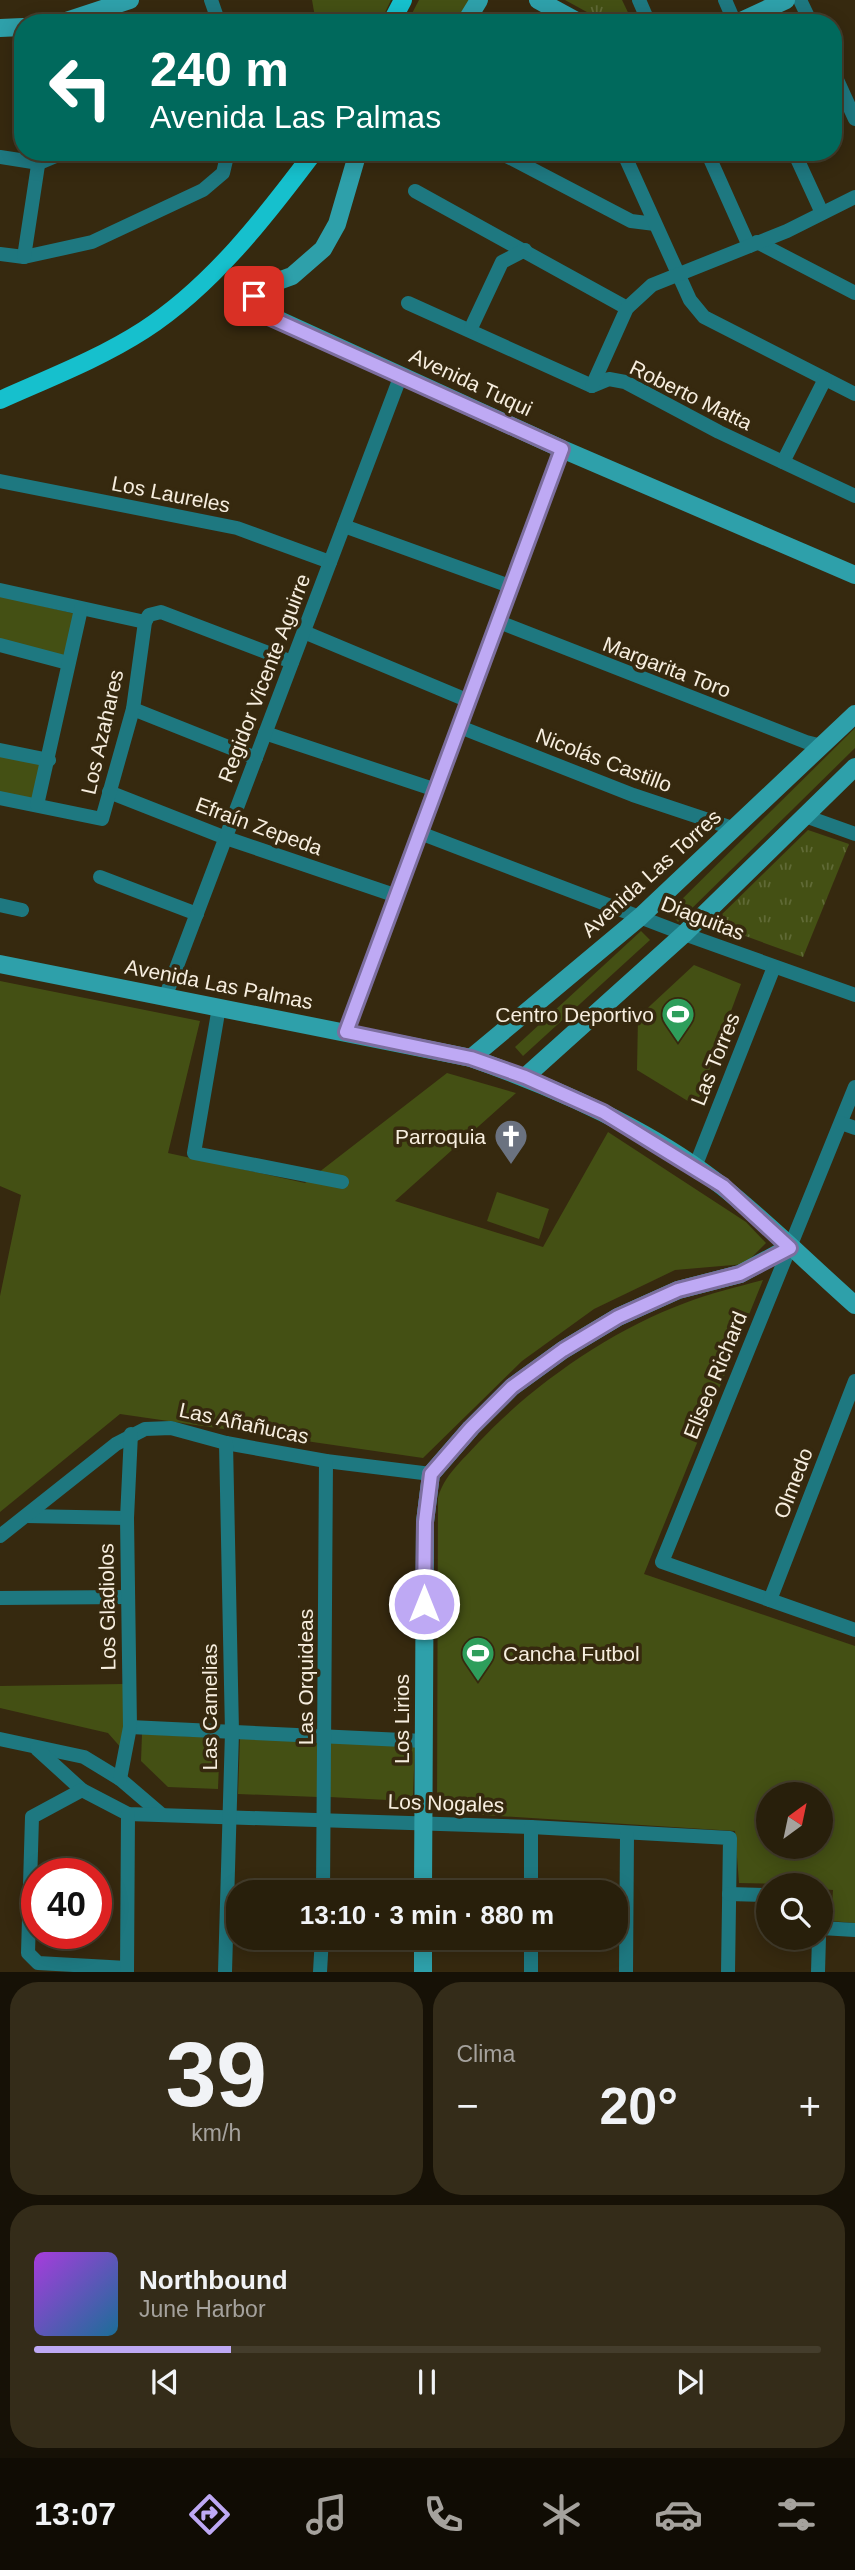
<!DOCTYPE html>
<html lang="es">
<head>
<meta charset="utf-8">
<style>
  :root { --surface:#281f0b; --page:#342c19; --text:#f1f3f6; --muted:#a5a29d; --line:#443d2c; --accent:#bea9f4 }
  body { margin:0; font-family:Helvetica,sans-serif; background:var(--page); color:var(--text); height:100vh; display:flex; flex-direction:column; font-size:26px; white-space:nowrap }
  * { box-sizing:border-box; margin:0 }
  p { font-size:23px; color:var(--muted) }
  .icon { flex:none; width:38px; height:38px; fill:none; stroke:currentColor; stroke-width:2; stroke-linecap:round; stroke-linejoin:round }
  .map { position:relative; height:1972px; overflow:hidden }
  .panel { display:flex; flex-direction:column; gap:10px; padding:10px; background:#161106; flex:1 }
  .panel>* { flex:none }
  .top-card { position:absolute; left:14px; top:14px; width:828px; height:147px; border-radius:28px; box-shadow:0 4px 18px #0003,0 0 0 2px var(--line); background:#00695c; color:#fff; overflow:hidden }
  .needle { width:46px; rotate:33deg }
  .tools { position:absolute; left:756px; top:1782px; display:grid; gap:14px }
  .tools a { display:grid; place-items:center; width:77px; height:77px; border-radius:50%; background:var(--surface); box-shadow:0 4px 18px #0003,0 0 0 2px var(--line); font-size:35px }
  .speed { position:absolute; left:21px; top:1858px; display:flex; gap:14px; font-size:35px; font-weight:700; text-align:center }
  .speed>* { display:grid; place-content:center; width:91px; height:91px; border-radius:50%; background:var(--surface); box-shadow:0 4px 18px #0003,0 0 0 2px var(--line); line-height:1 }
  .speed .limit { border:10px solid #d22; background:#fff; color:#111 }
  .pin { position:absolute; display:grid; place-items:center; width:60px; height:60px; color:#fff; margin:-30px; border-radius:14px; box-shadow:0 4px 10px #0006 }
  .me { position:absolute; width:77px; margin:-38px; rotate:0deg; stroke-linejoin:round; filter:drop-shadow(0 0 5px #0008) }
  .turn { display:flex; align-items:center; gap:24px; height:147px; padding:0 21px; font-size:32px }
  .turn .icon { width:91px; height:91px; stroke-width:2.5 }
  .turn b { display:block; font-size:49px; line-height:60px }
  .big { font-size:52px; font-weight:600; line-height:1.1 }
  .panel .widget { flex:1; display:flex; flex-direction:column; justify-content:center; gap:10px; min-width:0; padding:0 24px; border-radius:28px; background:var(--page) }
  .panel .dial { align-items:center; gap:0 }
  .dial b { font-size:91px; line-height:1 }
  .song { display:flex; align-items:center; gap:21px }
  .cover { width:84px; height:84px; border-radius:10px; background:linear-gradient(135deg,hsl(280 70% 55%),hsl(200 70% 35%)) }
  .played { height:7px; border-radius:4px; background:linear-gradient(90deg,var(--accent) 25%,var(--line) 25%) }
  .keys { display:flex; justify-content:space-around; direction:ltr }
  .heat { display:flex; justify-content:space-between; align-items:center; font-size:38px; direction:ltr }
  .panel .tiles { flex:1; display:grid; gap:10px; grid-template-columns:1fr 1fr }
  .widget:last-child { grid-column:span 2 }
  .trip { position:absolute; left:226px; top:1880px; width:402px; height:70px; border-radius:28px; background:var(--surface); box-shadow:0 4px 18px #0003,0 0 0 2px var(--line); font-weight:600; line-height:70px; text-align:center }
  .tabs { display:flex; height:112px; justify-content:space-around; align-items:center; background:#100c04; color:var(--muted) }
  .tabs .icon { width:49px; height:49px }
  .tabs .active { color:var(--accent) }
  .tabs b { font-size:32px; color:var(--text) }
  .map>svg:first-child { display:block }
</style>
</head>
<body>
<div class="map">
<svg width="855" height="1972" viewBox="0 0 855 1972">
  <defs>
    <pattern id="park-tufts" width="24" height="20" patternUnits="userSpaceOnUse" patternTransform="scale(1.75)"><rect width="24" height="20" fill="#445014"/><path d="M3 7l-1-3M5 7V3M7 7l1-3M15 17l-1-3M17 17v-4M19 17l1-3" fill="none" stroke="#606a36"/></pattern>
  </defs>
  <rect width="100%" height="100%" fill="#36290f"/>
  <g fill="#445014" fill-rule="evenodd">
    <polygon points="312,0 391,0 380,23 316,23"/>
    <path d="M419,0H469C455,30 436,23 407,23Z"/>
    <polygon points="0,596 76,614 67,658 0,642"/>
    <polygon points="855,728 855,748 678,922 669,912"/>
    <polygon points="0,754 43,763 33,800 0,794"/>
    <polygon points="641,931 650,940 523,1056 515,1047"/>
    <polygon points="694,965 741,984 696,1106 637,1070 638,1017"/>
    <polygon points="0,981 200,1021 168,1153 305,1183 447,1073 516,1093 395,1201 543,1247 608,1132 746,1222 766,1243 745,1264 675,1270 594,1309 522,1361 423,1458 120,1414 0,1512 0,1296 21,1195 0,1186"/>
    <polygon points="497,1192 549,1209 539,1239 487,1221"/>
    <path d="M763,1280L644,1574L855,1646V1923L831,1921L833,1890L821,1889V1885L739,1883L735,1831L437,1812L438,1498C444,1475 462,1461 478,1443C531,1386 611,1330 685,1303C710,1293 737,1287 763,1280ZM768,1794H821V1846H768Z"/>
    <polygon points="123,1684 123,1750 108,1733 0,1708 0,1686"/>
    <polygon points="142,1734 220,1738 218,1789 168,1787 141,1761"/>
    <polygon points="240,1738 319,1741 318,1797 238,1794"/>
    <polygon points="331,1740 415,1744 413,1795 407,1801 329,1797"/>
  </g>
  <g fill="url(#park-tufts)">
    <polygon points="565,0 622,0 633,23 607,23"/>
    <polygon points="808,830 849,844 803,957 712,924"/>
  </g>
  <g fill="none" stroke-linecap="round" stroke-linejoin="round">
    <g stroke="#1e7880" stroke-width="14">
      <polyline points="211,0 219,23"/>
      <polyline points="639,0 649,23"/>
      <polyline points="725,0 735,23"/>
      <polyline points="800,0 811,23"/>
      <polyline points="833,71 855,119"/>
      <polyline points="499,152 631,221 655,224"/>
      <polyline points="623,152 690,300 704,317 855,394"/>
      <polyline points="707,152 749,246"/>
      <polyline points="794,152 822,213"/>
      <polyline points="0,157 39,163 65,152"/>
      <polyline points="415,191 627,308"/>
      <polyline points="757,242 855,293"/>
      <polyline points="0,254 24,257 92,242 203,190 223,173 228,152"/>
      <polyline points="24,257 40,152"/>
      <polyline points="408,303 592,386 609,379 625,382 719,432 855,496"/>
      <polyline points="471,328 502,262 525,250"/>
      <polyline points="592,386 627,308 652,285 787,231 855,197"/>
      <polyline points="783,462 825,379"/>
      <polyline points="0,481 237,528 330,562"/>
      <polyline points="344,526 512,587"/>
      <polyline points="0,590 145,622"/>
      <polyline points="499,622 806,742 822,746"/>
      <polyline points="304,632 469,701"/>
      <polyline points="0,645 68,663"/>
      <polyline points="133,709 256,758"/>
      <polyline points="460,727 633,795 735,829"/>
      <polyline points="265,733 436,790"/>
      <polyline points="0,750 49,760"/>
      <polyline points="109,792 226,838 397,896"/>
      <polyline points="0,798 102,819 133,709 145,622 149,615 161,612 292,662"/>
      <polyline points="37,805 81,609"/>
      <polyline points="805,816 855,834"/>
      <polyline points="420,833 684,934 855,995"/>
      <polyline points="100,877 197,914"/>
      <polyline points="0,905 22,910"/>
      <polyline points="166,995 401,375"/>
      <polyline points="219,1007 194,1153 342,1182"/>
      <polyline points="346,1032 562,449"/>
      <polyline points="855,1087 662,1562 855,1630"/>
      <polyline points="841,1123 855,1128"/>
      <polyline points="695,1167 774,967"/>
      <polyline points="26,1516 127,1518"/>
      <polyline points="0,1536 116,1444 145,1429 171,1428 226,1443 326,1461 431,1474"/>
      <polyline points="0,1598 128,1597"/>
      <polyline points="770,1600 855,1381"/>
      <polyline points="130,1727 424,1741"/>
      <polyline points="0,1739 84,1757 120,1779 161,1814"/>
      <polyline points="37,1749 82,1790 128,1814 531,1827 730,1838 728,1972"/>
      <polyline points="120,1779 130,1727 127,1518 131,1434"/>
      <polyline points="82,1790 32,1817 28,1953 38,1963 127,1968"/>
      <polyline points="323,1892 326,1461"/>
      <polyline points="531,1892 531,1827"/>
      <polyline points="729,1894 768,1895"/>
      <polyline points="821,1896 821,1914"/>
      <polyline points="821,1928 855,1930"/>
      <polyline points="127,1972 128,1814"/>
      <polyline points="225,1972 232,1732 226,1443"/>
      <polyline points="320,1972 322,1937"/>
      <polyline points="531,1972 531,1937"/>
      <polyline points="626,1972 627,1835"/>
      <polyline points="818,1972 819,1937"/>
    </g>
    <g stroke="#2ea0aa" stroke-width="18">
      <polyline points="538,0 580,23"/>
      <polyline points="60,23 130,0"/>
      <polyline points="465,23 479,0"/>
      <polyline points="737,23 786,0"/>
      <polyline points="0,28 23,27"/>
      <polyline points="358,152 337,224 323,249 292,276 259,288 253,301 257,310 562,449 855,575"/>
      <path d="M0,964L471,1058C556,1088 652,1130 723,1187C769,1224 811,1266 855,1305"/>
      <polyline points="471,1058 640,917 855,714"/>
      <polyline points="525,1077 684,934 855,767"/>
      <polyline points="423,1892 425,1522 431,1474 471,1428 512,1387 563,1350 618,1317 678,1290 740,1274 790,1247"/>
      <polyline points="423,1972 423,1937"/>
    </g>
    <g stroke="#16c0cd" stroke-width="18">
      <polyline points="391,23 403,0"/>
      <path d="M0,400C49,378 99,359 144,330C212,286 266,216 314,152"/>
    </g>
  </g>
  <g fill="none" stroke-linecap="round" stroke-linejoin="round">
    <defs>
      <polyline id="route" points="254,296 254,306 260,313 562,449 346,1032 471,1058 525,1077 603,1112 723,1186 790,1248 740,1274 678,1290 618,1317 563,1350 512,1387 471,1428 431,1474 425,1522 424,1604"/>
    </defs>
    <use href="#route" stroke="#7c6e9f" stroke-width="18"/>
    <use href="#route" stroke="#bea9f4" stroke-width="12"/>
  </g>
  <defs>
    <symbol id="stadium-pin" viewBox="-11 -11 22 30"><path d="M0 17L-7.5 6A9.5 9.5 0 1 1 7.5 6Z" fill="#2e9e5b" stroke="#36290f"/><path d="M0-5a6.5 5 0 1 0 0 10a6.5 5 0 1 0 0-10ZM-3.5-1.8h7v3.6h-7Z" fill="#fff"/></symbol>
    <symbol id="church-pin" viewBox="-11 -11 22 30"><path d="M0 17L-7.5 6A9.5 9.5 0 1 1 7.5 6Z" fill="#6b7280" stroke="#36290f"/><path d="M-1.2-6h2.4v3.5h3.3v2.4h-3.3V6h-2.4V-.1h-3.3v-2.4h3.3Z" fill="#fff"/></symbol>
  </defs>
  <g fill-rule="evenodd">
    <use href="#stadium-pin" x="659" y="995" width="38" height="52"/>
    <use href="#church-pin" x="492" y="1117" width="38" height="52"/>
    <use href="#stadium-pin" x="459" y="1634" width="38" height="52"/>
  </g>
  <g text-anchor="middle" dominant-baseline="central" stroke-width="7" stroke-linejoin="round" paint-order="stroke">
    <g font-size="21" fill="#f7eedf" stroke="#36290f">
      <text transform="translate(471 382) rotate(25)">Avenida Tuqui</text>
      <text transform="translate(691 395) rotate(26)">Roberto Matta</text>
      <text transform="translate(171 494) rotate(11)">Los Laureles</text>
      <text transform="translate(667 667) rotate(21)">Margarita Toro</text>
      <text transform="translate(264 678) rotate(-69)">Regidor Vicente Aguirre</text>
      <text transform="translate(102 732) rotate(-77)">Los Azahares</text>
      <text transform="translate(604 760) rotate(21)">Nicolás Castillo</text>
      <text transform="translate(259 826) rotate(20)">Efraín Zepeda</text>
      <text transform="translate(651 873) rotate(-42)">Avenida Las Torres</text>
      <text transform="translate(703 918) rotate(21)">Diaguitas</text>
      <text transform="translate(219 984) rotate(11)">Avenida Las Palmas</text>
      <text transform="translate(715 1059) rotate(-68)">Las Torres</text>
      <text transform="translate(715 1375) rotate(-68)">Eliseo Richard</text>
      <text transform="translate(244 1423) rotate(12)">Las Añañucas</text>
      <text transform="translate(793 1483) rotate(-69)">Olmedo</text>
      <text transform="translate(107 1607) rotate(-91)">Los Gladiolos</text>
      <text transform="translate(305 1677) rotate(-90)">Las Orquideas</text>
      <text transform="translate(209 1707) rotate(-90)">Las Camelias</text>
      <text transform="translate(401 1719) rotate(-90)">Los Lirios</text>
      <text transform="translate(446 1803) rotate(2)">Los Nogales</text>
    </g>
    <g font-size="21" fill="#f7eedf" stroke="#36290f" text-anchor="end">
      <text x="654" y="1014">Centro Deportivo</text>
      <text x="486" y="1136">Parroquia</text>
      <text x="503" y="1653" text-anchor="start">Cancha Futbol</text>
    </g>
  </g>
</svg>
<div class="tools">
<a><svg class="needle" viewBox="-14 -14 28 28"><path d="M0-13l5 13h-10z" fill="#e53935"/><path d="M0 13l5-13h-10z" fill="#a5a29d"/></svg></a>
<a><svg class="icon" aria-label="search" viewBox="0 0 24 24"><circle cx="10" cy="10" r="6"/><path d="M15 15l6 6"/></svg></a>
</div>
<div class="speed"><div class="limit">40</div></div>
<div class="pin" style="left:254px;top:296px;background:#d93025"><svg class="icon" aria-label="arrive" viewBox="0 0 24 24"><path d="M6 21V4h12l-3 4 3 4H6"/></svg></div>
<svg class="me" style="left:424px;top:1604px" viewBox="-20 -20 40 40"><circle r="17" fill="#bea9f4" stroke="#fff" stroke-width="3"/><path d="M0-11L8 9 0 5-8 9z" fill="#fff"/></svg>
<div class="trip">13:10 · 3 min · 880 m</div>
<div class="top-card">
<div class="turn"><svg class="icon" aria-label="left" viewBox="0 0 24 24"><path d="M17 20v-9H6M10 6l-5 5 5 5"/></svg><div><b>240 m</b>Avenida Las Palmas</div></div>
</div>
</div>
<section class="panel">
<div class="tiles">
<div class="widget dial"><b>39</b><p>km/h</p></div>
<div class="widget"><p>Clima</p>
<div class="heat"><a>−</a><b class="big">20°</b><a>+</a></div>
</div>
<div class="widget">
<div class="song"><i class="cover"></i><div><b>Northbound</b><p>June Harbor</p></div></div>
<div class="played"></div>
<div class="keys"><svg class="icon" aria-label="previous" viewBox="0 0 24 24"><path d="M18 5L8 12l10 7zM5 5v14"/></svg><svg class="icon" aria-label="pause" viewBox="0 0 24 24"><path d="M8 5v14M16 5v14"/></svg><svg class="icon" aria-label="next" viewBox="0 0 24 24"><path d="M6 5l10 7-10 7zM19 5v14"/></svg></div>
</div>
</div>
</section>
<nav class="tabs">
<b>13:07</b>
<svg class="icon active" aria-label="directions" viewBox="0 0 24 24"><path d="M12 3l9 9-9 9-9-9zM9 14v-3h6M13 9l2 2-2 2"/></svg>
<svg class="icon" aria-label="music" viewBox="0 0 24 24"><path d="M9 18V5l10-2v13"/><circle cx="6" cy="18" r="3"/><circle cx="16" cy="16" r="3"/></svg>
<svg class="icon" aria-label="phone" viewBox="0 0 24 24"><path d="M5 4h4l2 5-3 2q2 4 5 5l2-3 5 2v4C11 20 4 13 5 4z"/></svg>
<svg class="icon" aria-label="climate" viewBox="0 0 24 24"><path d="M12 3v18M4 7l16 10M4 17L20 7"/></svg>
<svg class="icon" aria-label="car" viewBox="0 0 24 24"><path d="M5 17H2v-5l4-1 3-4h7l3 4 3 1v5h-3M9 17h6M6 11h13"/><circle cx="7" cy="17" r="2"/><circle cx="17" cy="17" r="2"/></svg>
<svg class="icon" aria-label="filters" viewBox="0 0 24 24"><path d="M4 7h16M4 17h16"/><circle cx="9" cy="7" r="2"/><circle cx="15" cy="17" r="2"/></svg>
</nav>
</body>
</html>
